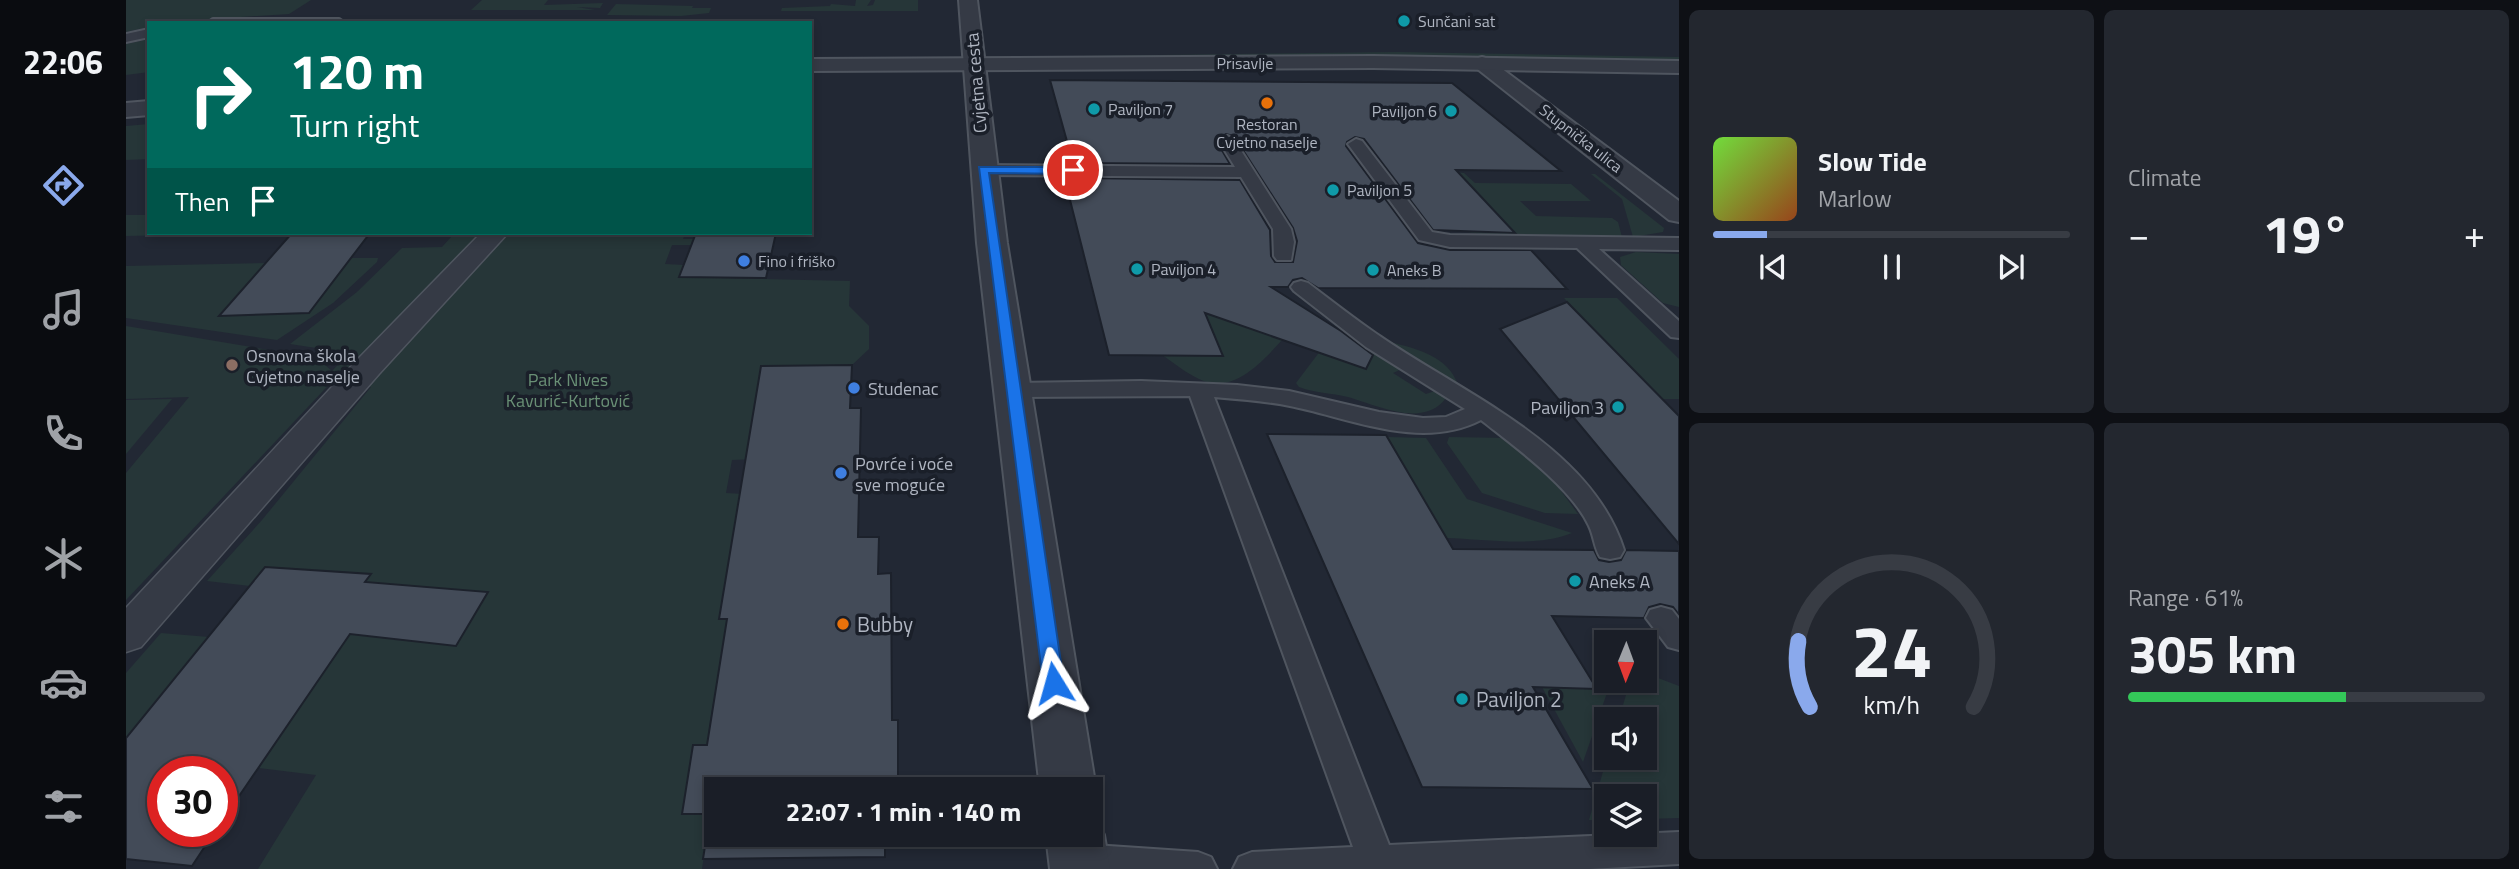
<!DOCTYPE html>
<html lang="en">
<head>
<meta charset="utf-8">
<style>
  :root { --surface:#1a1e27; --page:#23272f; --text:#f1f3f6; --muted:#9fa2a7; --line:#383c44; --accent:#8aa9ec }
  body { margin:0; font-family:"Titillium Web",sans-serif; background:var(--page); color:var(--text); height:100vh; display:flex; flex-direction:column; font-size:26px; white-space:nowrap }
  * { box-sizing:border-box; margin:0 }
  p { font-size:23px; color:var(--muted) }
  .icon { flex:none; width:38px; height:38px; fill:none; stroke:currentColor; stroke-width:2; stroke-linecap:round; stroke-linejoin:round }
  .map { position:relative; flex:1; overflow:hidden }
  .details { display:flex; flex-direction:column; gap:10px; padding:10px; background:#0e1015; width:840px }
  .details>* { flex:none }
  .top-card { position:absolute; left:21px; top:21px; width:665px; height:214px; border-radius:0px; box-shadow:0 4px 10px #0003,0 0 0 2px var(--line); background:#00695c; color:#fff; overflow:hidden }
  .needle { width:46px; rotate:181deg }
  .tools { position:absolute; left:1468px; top:630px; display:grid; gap:14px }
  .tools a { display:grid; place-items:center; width:63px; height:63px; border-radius:0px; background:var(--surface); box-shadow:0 4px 10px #0003,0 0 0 2px var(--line); font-size:35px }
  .speed { position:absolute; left:21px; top:756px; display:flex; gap:14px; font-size:35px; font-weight:700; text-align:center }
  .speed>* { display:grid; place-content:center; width:91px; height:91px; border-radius:50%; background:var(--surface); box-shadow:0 4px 10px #0003,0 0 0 2px var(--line); line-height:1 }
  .speed .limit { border:10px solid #d22; background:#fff; color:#111 }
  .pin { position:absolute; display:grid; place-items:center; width:60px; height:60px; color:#fff; margin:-30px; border:4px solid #fff; border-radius:50%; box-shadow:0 2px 7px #0007 }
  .me { position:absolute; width:77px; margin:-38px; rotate:352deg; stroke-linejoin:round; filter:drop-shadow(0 0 5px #0008) }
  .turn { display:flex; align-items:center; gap:24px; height:147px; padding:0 28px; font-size:32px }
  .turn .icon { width:91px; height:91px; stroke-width:2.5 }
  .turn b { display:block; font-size:49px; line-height:60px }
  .then { display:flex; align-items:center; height:66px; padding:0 28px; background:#0003; gap:14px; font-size:26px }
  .big { font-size:52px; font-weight:700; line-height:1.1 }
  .details .card { flex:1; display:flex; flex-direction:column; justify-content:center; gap:10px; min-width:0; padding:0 24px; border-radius:10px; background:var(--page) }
  .details .dial { align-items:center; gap:0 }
  .dial svg { height:182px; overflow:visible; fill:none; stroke:var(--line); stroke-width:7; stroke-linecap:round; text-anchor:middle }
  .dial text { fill:var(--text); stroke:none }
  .song { display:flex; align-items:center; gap:21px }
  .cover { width:84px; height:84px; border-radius:10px; background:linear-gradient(135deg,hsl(100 70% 55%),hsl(20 70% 35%)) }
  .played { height:7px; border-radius:4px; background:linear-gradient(90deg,var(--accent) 15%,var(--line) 15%) }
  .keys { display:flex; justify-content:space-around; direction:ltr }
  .heat { display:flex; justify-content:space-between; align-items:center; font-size:38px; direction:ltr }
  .charge { height:10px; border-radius:5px; background:linear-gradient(90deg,#34c759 61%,var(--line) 0) }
  .details .tiles { flex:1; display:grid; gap:10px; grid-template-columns:repeat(2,1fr) }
  .trip { position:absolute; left:578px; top:777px; width:399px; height:70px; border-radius:0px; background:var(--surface); box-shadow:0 4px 10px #0003,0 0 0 2px var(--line); font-weight:700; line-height:70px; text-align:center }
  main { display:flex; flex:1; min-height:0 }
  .tab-bar { display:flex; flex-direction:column; width:126px; justify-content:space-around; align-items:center; background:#0a0c10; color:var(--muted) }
  .tab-bar .icon { width:49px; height:49px }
  .tab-bar .selected { color:var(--accent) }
  .tab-bar b { font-size:32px; color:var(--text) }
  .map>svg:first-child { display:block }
</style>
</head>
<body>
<main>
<nav class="tab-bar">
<b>22:06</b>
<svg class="icon selected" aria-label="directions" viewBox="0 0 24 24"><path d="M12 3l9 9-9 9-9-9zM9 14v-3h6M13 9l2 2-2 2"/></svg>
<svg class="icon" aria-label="music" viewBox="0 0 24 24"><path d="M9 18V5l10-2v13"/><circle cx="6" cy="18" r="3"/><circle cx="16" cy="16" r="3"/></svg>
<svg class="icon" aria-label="phone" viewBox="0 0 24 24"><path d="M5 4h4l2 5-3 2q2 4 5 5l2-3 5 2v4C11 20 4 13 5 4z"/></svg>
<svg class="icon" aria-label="climate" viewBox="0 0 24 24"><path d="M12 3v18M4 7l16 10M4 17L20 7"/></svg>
<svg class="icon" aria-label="car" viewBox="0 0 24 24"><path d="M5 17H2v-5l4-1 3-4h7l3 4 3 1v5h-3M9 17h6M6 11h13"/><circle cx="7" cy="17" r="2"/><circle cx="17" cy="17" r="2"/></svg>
<svg class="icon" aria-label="filters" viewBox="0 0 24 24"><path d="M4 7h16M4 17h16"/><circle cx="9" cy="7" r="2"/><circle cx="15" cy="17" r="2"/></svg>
</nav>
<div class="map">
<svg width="1553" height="869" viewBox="0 0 1553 869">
  <rect width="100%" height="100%" fill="#222834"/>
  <g fill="#263638">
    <polygon points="0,0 185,0 163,14 23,23 23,27 0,32"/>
    <polygon points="356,0 422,0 418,5 477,3 474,8 451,7 469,10 345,10"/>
    <polygon points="730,0 745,0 741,6 747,5 749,0 792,0 792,11 655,11 656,8 704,6 705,4 729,6"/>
    <polygon points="490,4 567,6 566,8 585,8 583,13 555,16 481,15"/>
    <polygon points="23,39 23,72 0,75 0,44"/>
    <polygon points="1273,52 1553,57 1553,62 1417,58 955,56"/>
    <polygon points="23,124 23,159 0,160 0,126"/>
    <polygon points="1323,172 1338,173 1349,183 1445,184 1465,201 1394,201 1410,216 1486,218 1492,222 1496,237 1360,235 1324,229"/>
    <polygon points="1465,174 1469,174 1538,228 1537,232 1507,237 1496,199"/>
    <polygon points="0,215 23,215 23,233 145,233 0,236"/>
    <polygon points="304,233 559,233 557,239 568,239 566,245 546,245 539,264 558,265 554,277 724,281 723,306 743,326 743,349 726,365 635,366 629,459 606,460 600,493 617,494 593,619 625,619 598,638 583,728 602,745 567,746 556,813 584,814 576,869 132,869 190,775 133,768 214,649 195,646 244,574 139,567 124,586 81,581 136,520 245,387 212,375 0,600 0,473 63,397 0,399 0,326 191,358 206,371 223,353 164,344 231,292 276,248 316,247 326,236 302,236"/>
    <polygon points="1510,252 1553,254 1553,307 1537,303 1495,265 1494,257"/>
    <polygon points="225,258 252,258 251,262 207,303 151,340 0,318 0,266 140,263 94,316 183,313"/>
    <path d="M1071,294L1139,334L1156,340C1137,361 1106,396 1073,379C1060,373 1048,363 1036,355Z"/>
    <polygon points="1438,298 1491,298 1553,359 1553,399 1535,399"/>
    <path d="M1227,337L1276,369L1267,373L1300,394L1312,390L1320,398C1297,429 1251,405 1222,397C1206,393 1188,393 1173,387L1170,383L1201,342Z"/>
    <path d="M1264,342C1291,349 1322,356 1332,385Z"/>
    <polygon points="46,399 0,454 0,400"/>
    <path d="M1262,437L1300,438L1341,499L1446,533C1409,548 1360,539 1320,538Z"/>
    <polygon points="1323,437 1382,438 1419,469 1452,514 1419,513 1356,493 1321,443"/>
    <polygon points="35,633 83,637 0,738 0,673"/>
    <polygon points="1519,673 1553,686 1553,818 1519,819 1519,796 1480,796 1480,820 1463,820 1481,758 1519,758 1519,719 1493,719 1504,681 1519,681"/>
    <polygon points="1416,687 1483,687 1457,762"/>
  </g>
  <g fill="#434b58" stroke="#1c212b" stroke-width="2">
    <polygon points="924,80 1326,83 1435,171 1330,170 1389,233 1307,230 1238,139 1229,137 1221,142 1220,146 1292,243 1324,250 1405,250 1441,289 1192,288 1176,278 1167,280 1162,287 1145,287 1215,331 1247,355 1240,369 1079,313 1097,356 983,355 943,196 957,196 952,178 1114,180 1144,230 1145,256 1149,262 1167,262 1171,241 1167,228 1108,136 1100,134 1090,140 1104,164 947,163"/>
    <polygon points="166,233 244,233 183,313 93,316"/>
    <polygon points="570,233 650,233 640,278 553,277"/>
    <polygon points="1441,302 1553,416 1553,544 1374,329"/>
    <polygon points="726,365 724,408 735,408 732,537 753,537 752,574 765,573 766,720 772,720 772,788 590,789 590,835 759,835 759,857 577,859 584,814 556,814 567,745 581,745 601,619 593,619 635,366"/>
    <polygon points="1141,434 1260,435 1327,549 1468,550 1473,560 1483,562 1495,560 1500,550 1553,551 1553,615 1547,607 1534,604 1523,607 1518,618 1426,616 1471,689 1407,687 1467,789 1296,787"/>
    <polygon points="139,567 245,574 239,582 362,592 330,646 224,634 96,821 96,772 37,772 37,831 89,831 66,866 0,859 0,738"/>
  </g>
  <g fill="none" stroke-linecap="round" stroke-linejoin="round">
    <defs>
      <g id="service">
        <polygon points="87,19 213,19 219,23 81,23"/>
        <polygon points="23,29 23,37 0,42 0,34"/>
        <polygon points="1101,136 1107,138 1165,229 1168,242 1165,260 1151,260 1148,256 1147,229 1115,177 857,175 849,170 857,165 1109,167 1093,141"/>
        <polygon points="1230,139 1236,141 1306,232 1324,235 1553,238 1553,250 1473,249 1553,321 1553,338 1545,337 1451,248 1324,247 1293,240 1222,144"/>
        <path d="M1175,281L1182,283C1206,301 1230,320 1255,337C1338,394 1465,446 1498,550L1494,557L1484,559L1474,557C1468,547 1468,536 1463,526C1445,487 1388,446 1355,420C1295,451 1224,418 1164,406C1139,401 1113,399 1088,397L1263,845L1553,832V864L1463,869H1107L1113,857L1126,852L1227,847L1064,396L887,397L879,395L875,390L879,385L887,383L1015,381L1111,385L1163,391L1253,412L1297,418L1320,417L1339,409L1240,347L1168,291L1165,287L1168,283Z"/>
        <polygon points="1535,607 1546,610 1553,619 1553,650 1542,647 1520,618 1524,610"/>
        <polygon points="953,844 1072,852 1085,857 1091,869 938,869 934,861 940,849"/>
      </g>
      <polygon id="pedestrian" points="355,233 382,233 253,374 15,647 0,652 0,608 231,360"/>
      <g id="minor">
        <polygon points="833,0 851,0 881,243 970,789 964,800 964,789 914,789 851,243"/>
        <polygon points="1356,57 1363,59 1553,201 1553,222 1543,220 1349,67 1346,63 1349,59"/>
        <polygon points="964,815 969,817 978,835 984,869 924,869 920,835 964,835"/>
      </g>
      <g id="tertiary">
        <polygon points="1247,56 1553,61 1553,73 1247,68 684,71 684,59"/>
        <polygon points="23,101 23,115 0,117 0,103"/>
      </g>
    </defs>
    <use href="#service" stroke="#4f555f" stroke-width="4"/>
    <use href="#pedestrian" stroke="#4f555f" stroke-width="3"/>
    <use href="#minor" stroke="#4f555f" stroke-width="4"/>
    <use href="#tertiary" stroke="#4f555f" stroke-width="4"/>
    <use href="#service" fill="#353a45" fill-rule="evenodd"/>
    <use href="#pedestrian" fill="#353a45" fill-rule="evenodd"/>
    <use href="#minor" fill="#353a45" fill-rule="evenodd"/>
    <use href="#tertiary" fill="#353a45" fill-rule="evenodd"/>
  </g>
  <polygon fill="#1a73e8" stroke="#114b97" stroke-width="2" points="853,167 947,167 953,170 947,174 863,173 938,683 935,689 928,691 920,689 917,683"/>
  <g fill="#0f9aa8" stroke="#1a1f29" stroke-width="2.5">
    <circle cx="1278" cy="21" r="7"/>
    <circle cx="968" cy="109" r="7"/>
    <circle cx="1325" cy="111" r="7"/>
    <circle cx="1207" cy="190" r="7"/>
    <circle cx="1011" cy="269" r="7"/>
    <circle cx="1247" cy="270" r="7"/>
    <circle cx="1492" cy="407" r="7"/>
    <circle cx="1449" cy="581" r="7"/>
    <circle cx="1336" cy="699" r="7"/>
  </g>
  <g fill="#e8710a" stroke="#1a1f29" stroke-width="2.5">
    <circle cx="1141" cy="103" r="7"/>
    <circle cx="717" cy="624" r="7"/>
  </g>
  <g fill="#3f7fe0" stroke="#1a1f29" stroke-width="2.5">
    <circle cx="618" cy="261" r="7"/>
    <circle cx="728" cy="388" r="7"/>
    <circle cx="715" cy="473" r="7"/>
  </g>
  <circle fill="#8d6e63" stroke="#1a1f29" stroke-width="2.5" cx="106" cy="365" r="7"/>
  <g text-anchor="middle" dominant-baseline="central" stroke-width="7" stroke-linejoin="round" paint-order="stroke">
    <g font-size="16" fill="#afb5c1" stroke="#1a1f29" text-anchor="start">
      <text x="1292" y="21">Sunčani sat</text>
      <text x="982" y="109">Paviljon 7</text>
      <text x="1311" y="111" text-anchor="end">Paviljon 6</text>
      <text x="1141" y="124" text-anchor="middle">Restoran<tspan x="1141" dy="18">Cvjetno naselje</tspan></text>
      <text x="1221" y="190">Paviljon 5</text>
      <text x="632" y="261">Fino i friško</text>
      <text x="1025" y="269">Paviljon 4</text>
      <text x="1261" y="270">Aneks B</text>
    </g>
    <g font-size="16" fill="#afb5c1" stroke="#1a1f29">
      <text x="1119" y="63">Prisavlje</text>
      <text transform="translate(1455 138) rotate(38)">Stupnička ulica</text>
    </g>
    <g font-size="18" fill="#afb5c1" stroke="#1a1f29">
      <text transform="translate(850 83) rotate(-95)">Cvjetna cesta</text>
    </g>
    <g font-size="18" fill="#afb5c1" stroke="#1a1f29" text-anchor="start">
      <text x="120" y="355">Osnovna škola<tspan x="120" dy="21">Cvjetno naselje</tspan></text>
      <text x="742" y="388">Studenac</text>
      <text x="1478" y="407" text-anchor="end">Paviljon 3</text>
      <text x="729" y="463">Povrće i voće<tspan x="729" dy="21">sve moguće</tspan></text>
      <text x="1463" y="581">Aneks A</text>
    </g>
    <g font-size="18" fill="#698f75" stroke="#1a1f29">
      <text x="442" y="379">Park Nives<tspan x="442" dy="21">Kavurić-Kurtović</tspan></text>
    </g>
    <g font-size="21" fill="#afb5c1" stroke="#1a1f29" text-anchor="start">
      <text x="731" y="624">Bubby</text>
      <text x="1350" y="699">Paviljon 2</text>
    </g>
  </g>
</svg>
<div class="tools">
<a><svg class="needle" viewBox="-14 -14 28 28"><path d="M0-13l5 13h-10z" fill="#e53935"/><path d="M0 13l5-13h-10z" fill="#9fa2a7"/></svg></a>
<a><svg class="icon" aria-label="sound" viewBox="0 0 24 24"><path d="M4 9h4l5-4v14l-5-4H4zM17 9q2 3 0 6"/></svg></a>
<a><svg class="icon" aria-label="layers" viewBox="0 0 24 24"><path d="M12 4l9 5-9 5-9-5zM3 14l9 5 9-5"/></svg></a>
</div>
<div class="speed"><div class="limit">30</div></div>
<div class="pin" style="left:947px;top:170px;background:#d93025"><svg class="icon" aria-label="arrive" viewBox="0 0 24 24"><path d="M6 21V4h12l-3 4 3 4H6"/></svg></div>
<svg class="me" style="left:928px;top:683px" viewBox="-20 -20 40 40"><path d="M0-17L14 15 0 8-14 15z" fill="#1a73e8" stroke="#fff" stroke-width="4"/></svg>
<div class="trip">22:07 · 1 min · 140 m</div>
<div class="top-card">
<div class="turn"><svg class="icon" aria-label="right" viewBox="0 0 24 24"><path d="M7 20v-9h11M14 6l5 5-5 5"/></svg><div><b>120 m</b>Turn right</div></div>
<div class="then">Then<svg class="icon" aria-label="arrive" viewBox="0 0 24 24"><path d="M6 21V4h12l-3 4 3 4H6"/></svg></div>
</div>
</div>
<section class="details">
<div class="tiles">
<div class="card">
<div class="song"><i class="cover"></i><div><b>Slow Tide</b><p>Marlow</p></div></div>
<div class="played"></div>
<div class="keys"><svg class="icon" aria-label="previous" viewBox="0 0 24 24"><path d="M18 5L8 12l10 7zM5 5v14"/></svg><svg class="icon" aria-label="pause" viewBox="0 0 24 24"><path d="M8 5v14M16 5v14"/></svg><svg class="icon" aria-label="next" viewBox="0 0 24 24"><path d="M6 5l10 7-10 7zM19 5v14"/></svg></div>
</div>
<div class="card"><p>Climate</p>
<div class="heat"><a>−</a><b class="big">19°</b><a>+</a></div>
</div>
<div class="card dial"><svg viewBox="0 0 100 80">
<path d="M14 69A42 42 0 1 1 86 69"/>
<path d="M14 69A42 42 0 0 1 9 40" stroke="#8aa9ec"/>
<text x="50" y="56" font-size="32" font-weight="700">24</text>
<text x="50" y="72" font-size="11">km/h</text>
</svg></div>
<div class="card"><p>Range · 61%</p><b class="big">305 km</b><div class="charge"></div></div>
</div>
</section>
</main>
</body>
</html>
